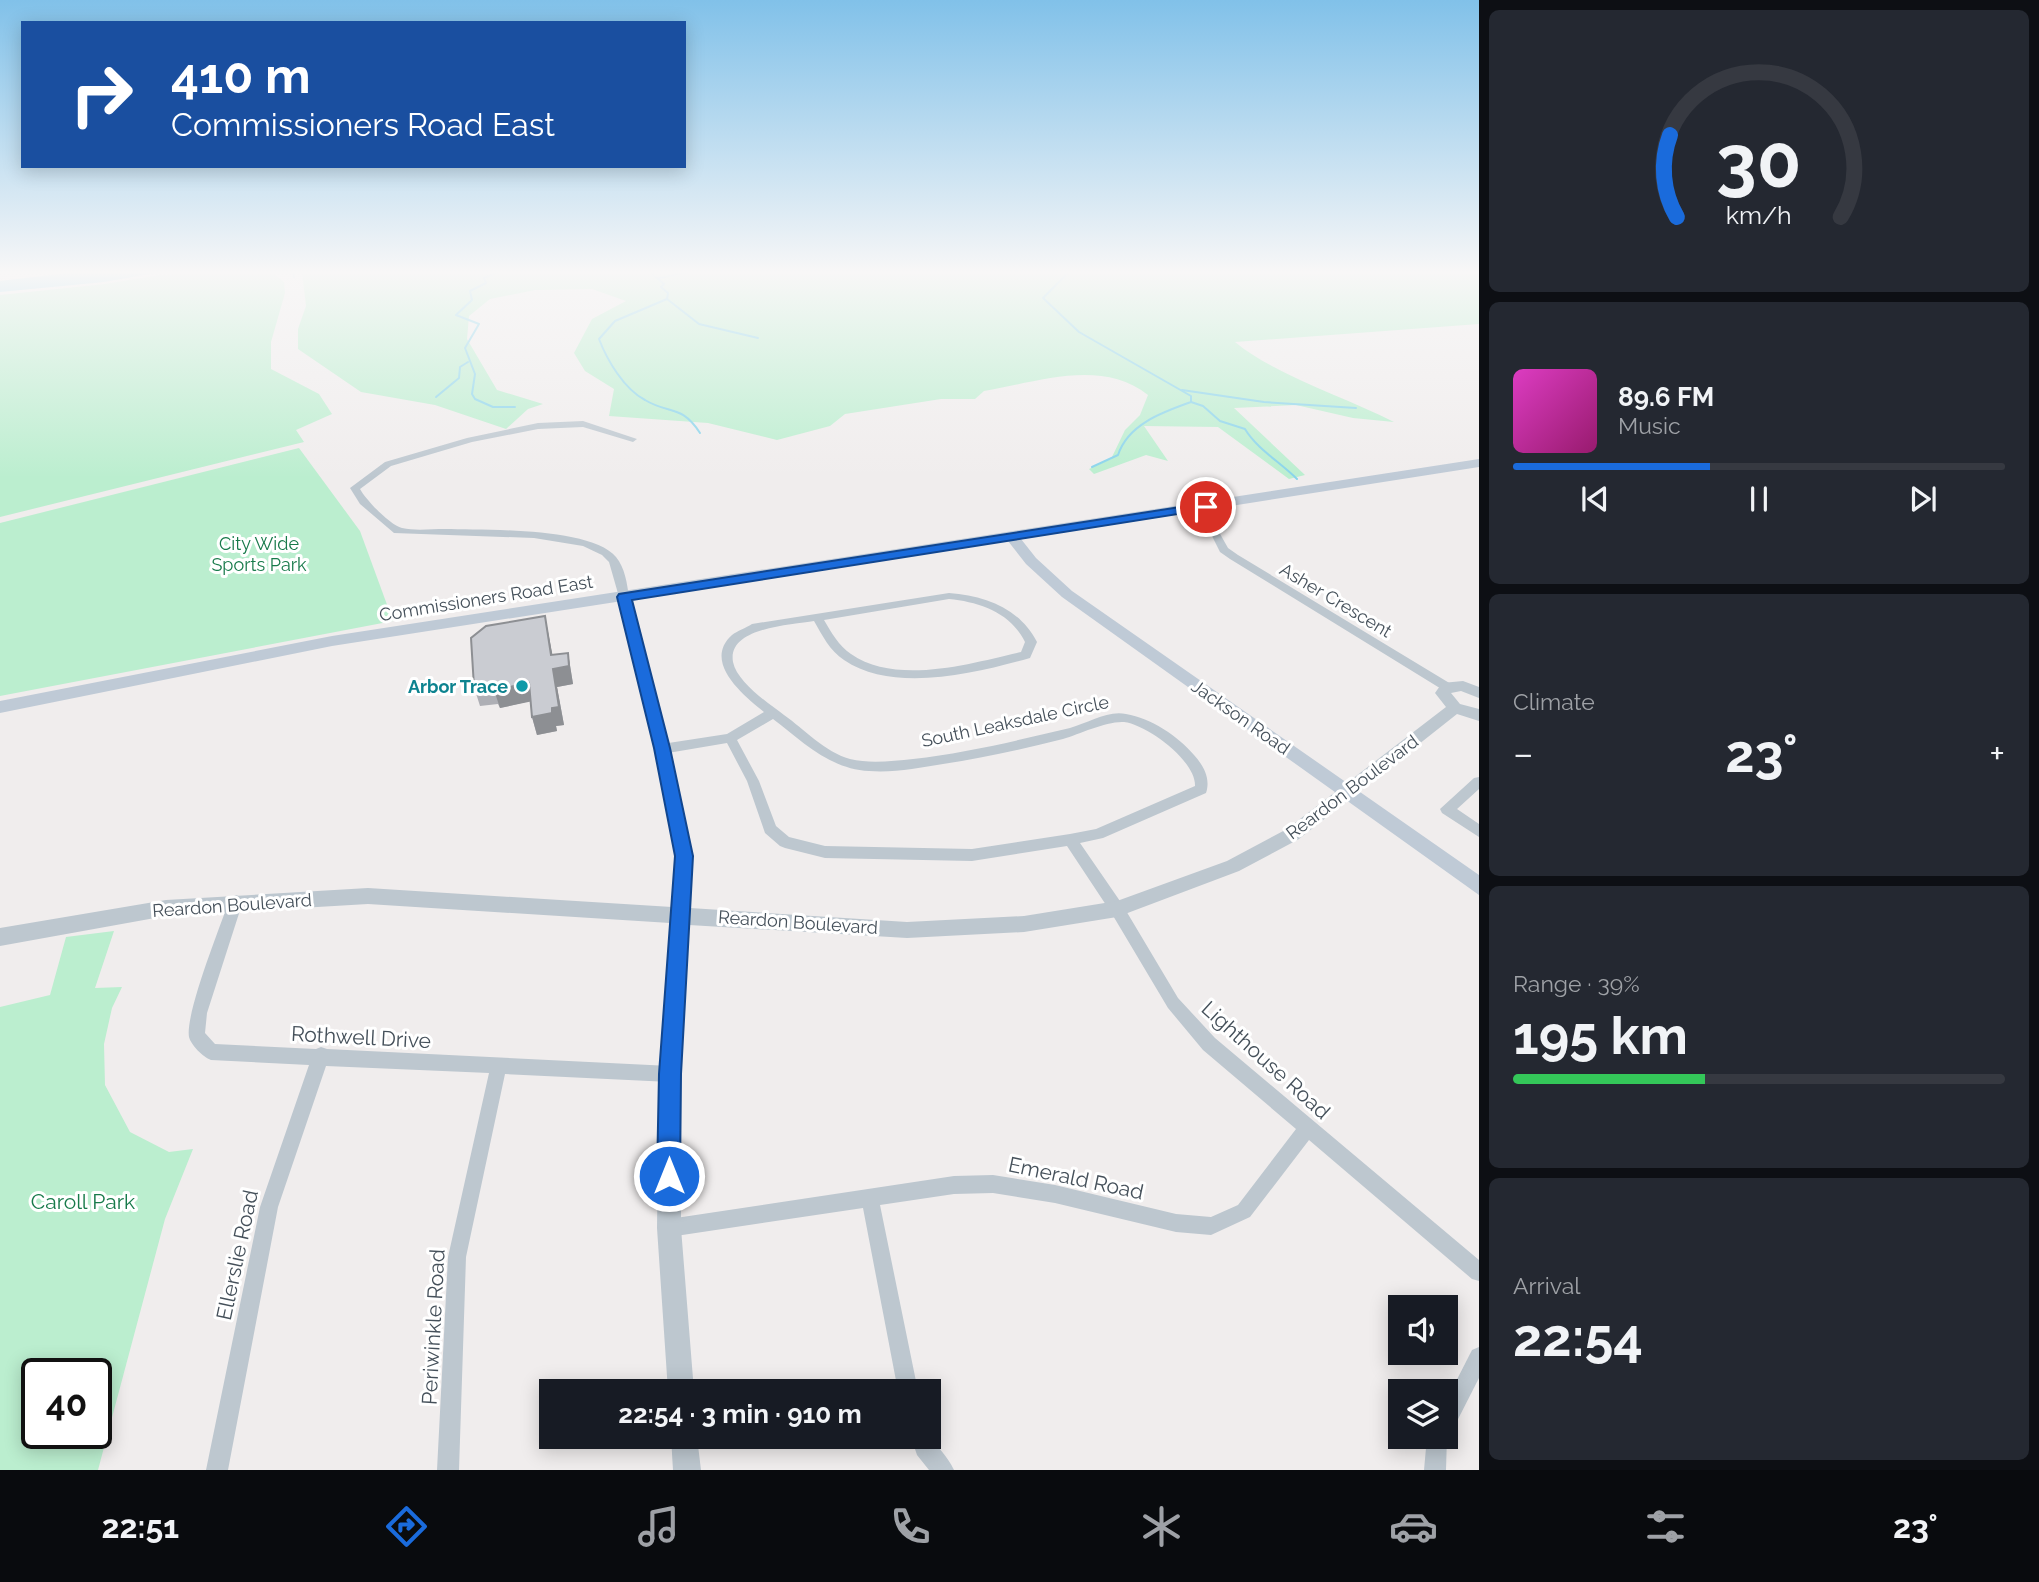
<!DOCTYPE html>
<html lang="en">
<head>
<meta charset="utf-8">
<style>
  :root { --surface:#171b24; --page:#242831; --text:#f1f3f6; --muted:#9ea1a6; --line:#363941; --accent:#1a6bdc }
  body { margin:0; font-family:Raleway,sans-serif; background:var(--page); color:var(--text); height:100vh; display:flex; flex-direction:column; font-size:26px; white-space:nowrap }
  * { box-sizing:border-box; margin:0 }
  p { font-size:23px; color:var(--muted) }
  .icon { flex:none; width:38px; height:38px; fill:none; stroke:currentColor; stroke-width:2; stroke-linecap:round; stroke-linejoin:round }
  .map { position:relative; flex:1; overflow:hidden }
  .side { display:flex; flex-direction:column; gap:10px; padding:10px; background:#0d0f14; width:560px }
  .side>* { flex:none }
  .hud { position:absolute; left:21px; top:21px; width:665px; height:147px; border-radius:0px; box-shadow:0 4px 18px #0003; background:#1a4fa0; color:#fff; overflow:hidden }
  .fabs { position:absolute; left:1388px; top:1295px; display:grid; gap:14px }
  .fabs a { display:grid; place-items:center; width:70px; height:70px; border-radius:0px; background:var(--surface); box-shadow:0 4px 18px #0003; font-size:35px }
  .speed { position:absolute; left:21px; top:1358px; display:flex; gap:14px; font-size:35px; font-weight:700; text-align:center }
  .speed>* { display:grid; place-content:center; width:91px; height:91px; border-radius:50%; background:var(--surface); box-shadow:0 4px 18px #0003; line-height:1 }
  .speed .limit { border:4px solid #111; border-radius:10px; background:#fff; color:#111 }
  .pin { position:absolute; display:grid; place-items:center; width:60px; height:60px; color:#fff; margin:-30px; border:4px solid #fff; border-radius:50%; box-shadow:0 2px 7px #0007 }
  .me { position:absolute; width:77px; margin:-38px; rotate:0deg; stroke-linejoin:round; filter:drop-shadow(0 0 5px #0008) }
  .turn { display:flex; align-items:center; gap:24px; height:147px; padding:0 35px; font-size:32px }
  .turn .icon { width:91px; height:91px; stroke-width:2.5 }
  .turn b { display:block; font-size:49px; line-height:60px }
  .big { font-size:52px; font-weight:700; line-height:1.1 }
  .side .tile { flex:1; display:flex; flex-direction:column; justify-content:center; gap:10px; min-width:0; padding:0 24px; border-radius:10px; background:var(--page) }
  .side .dial { align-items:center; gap:0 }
  .dial svg { height:182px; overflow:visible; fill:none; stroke:var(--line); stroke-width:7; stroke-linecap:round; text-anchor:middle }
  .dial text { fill:var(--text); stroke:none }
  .song { display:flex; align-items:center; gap:21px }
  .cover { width:84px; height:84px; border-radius:10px; background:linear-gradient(135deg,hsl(310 70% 55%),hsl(320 70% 35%)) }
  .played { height:7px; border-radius:4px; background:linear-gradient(90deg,var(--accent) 40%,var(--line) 40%) }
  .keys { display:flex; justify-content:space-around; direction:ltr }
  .heat { display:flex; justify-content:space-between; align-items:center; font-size:38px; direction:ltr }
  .charge { height:10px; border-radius:5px; background:linear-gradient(90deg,#34c759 39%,var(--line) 0) }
  .trip { position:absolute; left:539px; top:1379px; width:402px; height:70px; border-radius:0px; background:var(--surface); box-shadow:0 4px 18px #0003; font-weight:700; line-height:70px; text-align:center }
  .tab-bar { display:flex; height:112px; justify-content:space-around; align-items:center; background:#090b0e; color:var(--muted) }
  .tab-bar .icon { width:49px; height:49px }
  .tab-bar .active { color:var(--accent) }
  .tab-bar b { font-size:32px; color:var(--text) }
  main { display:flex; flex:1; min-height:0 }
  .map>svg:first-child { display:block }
</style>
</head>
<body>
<main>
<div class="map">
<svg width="1479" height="1470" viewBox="0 0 1479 1470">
  <rect width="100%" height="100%" fill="#f0eded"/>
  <g fill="#bbeecf" fill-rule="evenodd">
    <polygon points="272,272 284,282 285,293 271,342 271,369 319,394 332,414 296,430 304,442 0,517 0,295 105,284 159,275"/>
    <path d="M302,272H1479V324L1235,342C1275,375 1345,397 1394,422L1353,418L1296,405L1234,408L1305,475L1289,479L1218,427L1144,426L1168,461L1146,455L1094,474L1089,469L1111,459L1125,430L1140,415L1148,395C1101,358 1038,382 984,391L975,399H941L845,414L830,426L777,440L708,423L609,416L614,389L585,371L574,353L592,319L626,301L592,289L535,290L490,299L469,316L467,339L497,390L543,404L528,409L506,429L435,405L361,392L298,349V329L306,306Z"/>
    <polygon points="299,448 360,531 393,621 0,696 0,523"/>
    <path d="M114,931L95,988L122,987L112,1008L104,1044L105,1085L130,1132L169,1152L193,1149L165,1219L98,1470H0V1007L50,995L66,937ZM37,1374H96V1433H37Z"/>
  </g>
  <polygon fill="#88d4eb" points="74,272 161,272 104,282 0,292 0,281"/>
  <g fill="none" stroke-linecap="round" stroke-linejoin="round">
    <g stroke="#88d4eb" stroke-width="2">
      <polyline points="293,272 294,277"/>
      <polyline points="498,272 484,278 486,283 470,291 472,300 456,315 479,324 465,348 475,374 472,394 475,399 493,407 515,407"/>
      <path d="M650,272L664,284L661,287L668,293L667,299L615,321L599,339C607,360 624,389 645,400C670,415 681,404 700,433"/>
      <path d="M1069,272L1043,298L1079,332L1191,396V402C1163,412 1128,424 1118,455L1092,467"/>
      <polyline points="659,278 689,272"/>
      <polyline points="667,299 699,324 758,338"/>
      <polyline points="1182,390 1264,402 1356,408"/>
      <polyline points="436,397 459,378 460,367 468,362"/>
      <path d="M1191,402L1203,406L1220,421L1245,429C1257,449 1280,462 1297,479"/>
    </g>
    <g fill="#bdc7cf" fill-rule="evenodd">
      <path d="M583,421L637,439L633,442L583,427L538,429L472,442L391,466L360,489C366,500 390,525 402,528C415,531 431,529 445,529C482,530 591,527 616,557C625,568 627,583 629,597L628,599H620L619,597L609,562L602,555L583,546L534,538L394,533L360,504L350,488L385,462L467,438L538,423Z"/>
      <polygon points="1216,531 1219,532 1228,548 1238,555 1451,684 1453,687 1451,690 1443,690 1230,559 1220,552 1211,534"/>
      <path d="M949,593C986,596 1019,608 1037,642L1030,658C976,673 894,694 844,660C830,651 822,635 814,621C792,625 727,627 733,662C737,682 768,703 784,715C804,729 825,752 850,759C870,764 893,761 913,759C966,753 1019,740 1070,728C1088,723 1108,710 1126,714C1151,718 1178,736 1194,755C1203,765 1211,778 1206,793L1103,838L1080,843L1122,904L1178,998L1215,1038L1479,1260V1281L1472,1279L1309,1140L1250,1217L1211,1235L1176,1232L1055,1203L993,1193L954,1194L880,1205L918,1391H898L863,1208L669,1237L663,1234L660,1228L663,1222L669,1219L954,1176L993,1175L1055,1185L1176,1214L1211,1217L1238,1205L1296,1129L1203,1050L1168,1008L1112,914L1067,846L972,861L825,858L785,848L780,846L765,833L747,781L727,743L662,754L658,752L656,749L658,746L662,744L727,734L764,712C744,696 702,662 732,635C737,631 746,628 752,624ZM949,599C980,602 1011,613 1025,642L1021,652C972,663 897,686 851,654C839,646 831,632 824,620ZM773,719C802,741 829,769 869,771C893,773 919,768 943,764C983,758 1023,749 1063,739C1080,734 1106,721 1124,722C1148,725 1196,761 1195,786L1096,829L1070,834L972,849L825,846L789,837L776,826L759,781L737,740Z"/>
      <polygon points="1479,777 1479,789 1457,809 1479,824 1479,837 1442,813 1440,809 1474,778"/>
      <path d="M236,895L241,897L243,901L207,1013L205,1033L215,1044L316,1049L321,1047L327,1049L670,1066L676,1068L678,1074L676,1080L670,1082L505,1074L466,1257L459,1470H437L448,1257L489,1073L326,1066L278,1207L228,1470H206L260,1207L309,1065L211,1060C203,1057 191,1045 189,1037C185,1014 220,927 229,901L231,897Z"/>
      <polygon points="1479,1347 1479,1378 1453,1429 1446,1432 1446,1401 1472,1350"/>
      <path d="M929,1432C935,1446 948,1456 954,1470H929L917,1455L911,1437H929Z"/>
      <polygon points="1446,1432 1447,1437 1446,1470 1424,1470 1427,1437 1446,1437"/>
    </g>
    <g fill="#bdc7cf" fill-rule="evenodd">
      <polygon points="624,593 631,597 670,749 693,856 690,908 907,922 1024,916 1117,901 1227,861 1287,829 1446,707 1435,693 1442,683 1463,681 1479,687 1479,698 1461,691 1451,693 1460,704 1479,709 1479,721 1457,714 1299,839 1239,871 1117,917 1024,932 907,938 689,925 681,1074 681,1228 694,1391 668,1391 657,1228 659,1074 670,923 368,904 166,916 0,946 0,928 166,900 368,888 672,907 675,856 654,749 617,597"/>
      <polygon points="671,1437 697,1437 701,1470 673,1470"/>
    </g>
    <polygon fill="#bfcad6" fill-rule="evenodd" points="1479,459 1479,467 1021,539 1036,558 1072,591 1479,875 1479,895 1062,597 1026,564 1008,541 332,646 0,713 0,701 332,636"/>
  </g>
  <polygon fill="#aeafb5" points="545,616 552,655 568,653 573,684 557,687 564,725 556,726 557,731 537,735 532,717 530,701 500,708 498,704 480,706 474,687"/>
  <g fill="#8d8f93">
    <polygon points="545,616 555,668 568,653 573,684 557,687 564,725 556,726 557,731 537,735 532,717 552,708 551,655"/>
    <polygon points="529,683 533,701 500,708 494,690"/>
  </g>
  <polygon fill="#caccd2" stroke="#8d8f93" stroke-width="2" points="545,616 551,655 568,653 569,666 553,669 559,707 552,708 552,713 532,717 529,683 494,690 494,685 474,687 471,638 486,626"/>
  <linearGradient id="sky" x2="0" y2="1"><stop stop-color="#81c1e9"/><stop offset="0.57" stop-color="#f8f7f7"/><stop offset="1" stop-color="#f8f7f7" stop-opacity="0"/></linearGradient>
  <rect width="1479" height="478" fill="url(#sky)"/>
  <polygon fill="#1a6bdc" stroke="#11468f" stroke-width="2" points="1206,503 1210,504 1210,509 632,600 670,748 693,856 681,1074 680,1176 677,1184 669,1187 661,1184 657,1176 659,1074 675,856 654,748 617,597 619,594"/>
  <circle fill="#0f9aa8" stroke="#fff" stroke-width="2.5" cx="522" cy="686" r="7"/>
  <g text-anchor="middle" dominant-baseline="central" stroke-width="6" stroke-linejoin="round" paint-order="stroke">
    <g font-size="18" fill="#177a4a" stroke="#fff">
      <text x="259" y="543">City Wide<tspan x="259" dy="21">Sports Park</tspan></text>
    </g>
    <g font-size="18" fill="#45505a" stroke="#fff">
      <text transform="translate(486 598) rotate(-9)">Commissioners Road East</text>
      <text transform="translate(1336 600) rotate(31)">Asher Crescent</text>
      <text transform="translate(1241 717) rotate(35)">Jackson Road</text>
      <text transform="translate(1015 721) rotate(-12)">South Leaksdale Circle</text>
      <text transform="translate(1352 787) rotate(-37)">Reardon Boulevard</text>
      <text transform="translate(232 905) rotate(-4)">Reardon Boulevard</text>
      <text transform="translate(798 922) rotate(4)">Reardon Boulevard</text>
    </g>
    <g font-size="18" font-weight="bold" fill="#0d838f" stroke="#fff" text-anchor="end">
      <text x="508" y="686">Arbor Trace</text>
    </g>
    <g font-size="21" fill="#45505a" stroke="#fff">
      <text transform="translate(361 1037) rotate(3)">Rothwell Drive</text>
      <text transform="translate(1266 1060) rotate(42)">Lighthouse Road</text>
      <text transform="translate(1076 1178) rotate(12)">Emerald Road</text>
      <text transform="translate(237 1255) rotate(-78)">Ellerslie Road</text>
      <text transform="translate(433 1327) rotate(-87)">Periwinkle Road</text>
    </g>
    <g font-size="21" fill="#177a4a" stroke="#fff">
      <text x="83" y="1201">Caroll Park</text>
    </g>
  </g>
</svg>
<div class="fabs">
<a><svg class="icon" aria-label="sound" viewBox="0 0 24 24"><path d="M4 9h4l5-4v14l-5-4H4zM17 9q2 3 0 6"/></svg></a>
<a><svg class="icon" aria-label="layers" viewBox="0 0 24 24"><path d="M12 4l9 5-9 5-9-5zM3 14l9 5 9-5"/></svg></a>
</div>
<div class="speed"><div class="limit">40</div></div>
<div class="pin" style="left:1206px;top:507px;background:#d93025"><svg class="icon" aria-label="arrive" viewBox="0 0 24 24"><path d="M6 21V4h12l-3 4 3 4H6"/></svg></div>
<svg class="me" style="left:669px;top:1176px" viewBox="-20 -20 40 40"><circle r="17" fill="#1a6bdc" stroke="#fff" stroke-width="3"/><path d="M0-11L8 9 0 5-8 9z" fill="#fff"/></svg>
<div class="trip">22:54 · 3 min · 910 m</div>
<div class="hud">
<div class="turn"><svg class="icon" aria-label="right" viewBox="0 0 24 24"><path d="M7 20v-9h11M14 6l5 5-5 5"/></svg><div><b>410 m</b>Commissioners Road East</div></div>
</div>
</div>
<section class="side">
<div class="tile dial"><svg viewBox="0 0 100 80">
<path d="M14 69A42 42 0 1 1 86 69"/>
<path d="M14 69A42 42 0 0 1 11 33" stroke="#1a6bdc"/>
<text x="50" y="56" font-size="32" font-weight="700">30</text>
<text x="50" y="72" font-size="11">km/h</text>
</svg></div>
<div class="tile">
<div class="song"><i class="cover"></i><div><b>89.6 FM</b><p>Music</p></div></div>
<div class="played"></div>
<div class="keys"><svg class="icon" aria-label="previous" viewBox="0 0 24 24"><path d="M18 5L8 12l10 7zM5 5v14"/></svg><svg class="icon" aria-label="pause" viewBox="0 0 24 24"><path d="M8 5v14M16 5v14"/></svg><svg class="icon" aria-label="next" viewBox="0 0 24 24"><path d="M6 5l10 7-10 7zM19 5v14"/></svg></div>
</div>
<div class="tile"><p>Climate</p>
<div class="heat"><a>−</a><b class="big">23°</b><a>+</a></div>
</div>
<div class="tile"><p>Range · 39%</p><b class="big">195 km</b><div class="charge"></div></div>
<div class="tile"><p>Arrival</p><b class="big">22:54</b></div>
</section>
</main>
<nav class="tab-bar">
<b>22:51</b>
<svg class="icon active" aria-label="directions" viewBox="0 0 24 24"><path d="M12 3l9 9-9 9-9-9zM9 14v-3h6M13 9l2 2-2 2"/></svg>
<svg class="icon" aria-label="music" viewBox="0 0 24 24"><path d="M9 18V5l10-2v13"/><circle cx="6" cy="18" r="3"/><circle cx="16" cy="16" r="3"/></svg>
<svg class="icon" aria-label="phone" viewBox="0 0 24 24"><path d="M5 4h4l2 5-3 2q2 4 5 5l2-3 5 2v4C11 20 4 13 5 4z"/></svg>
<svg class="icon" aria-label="climate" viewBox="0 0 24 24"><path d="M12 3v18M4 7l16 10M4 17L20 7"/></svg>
<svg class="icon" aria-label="car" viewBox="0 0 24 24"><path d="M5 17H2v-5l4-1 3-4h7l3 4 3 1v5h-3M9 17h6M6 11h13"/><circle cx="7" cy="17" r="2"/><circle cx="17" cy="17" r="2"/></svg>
<svg class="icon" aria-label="filters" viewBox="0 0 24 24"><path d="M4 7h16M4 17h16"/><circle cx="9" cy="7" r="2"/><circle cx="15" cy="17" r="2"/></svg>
<b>23°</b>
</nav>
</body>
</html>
